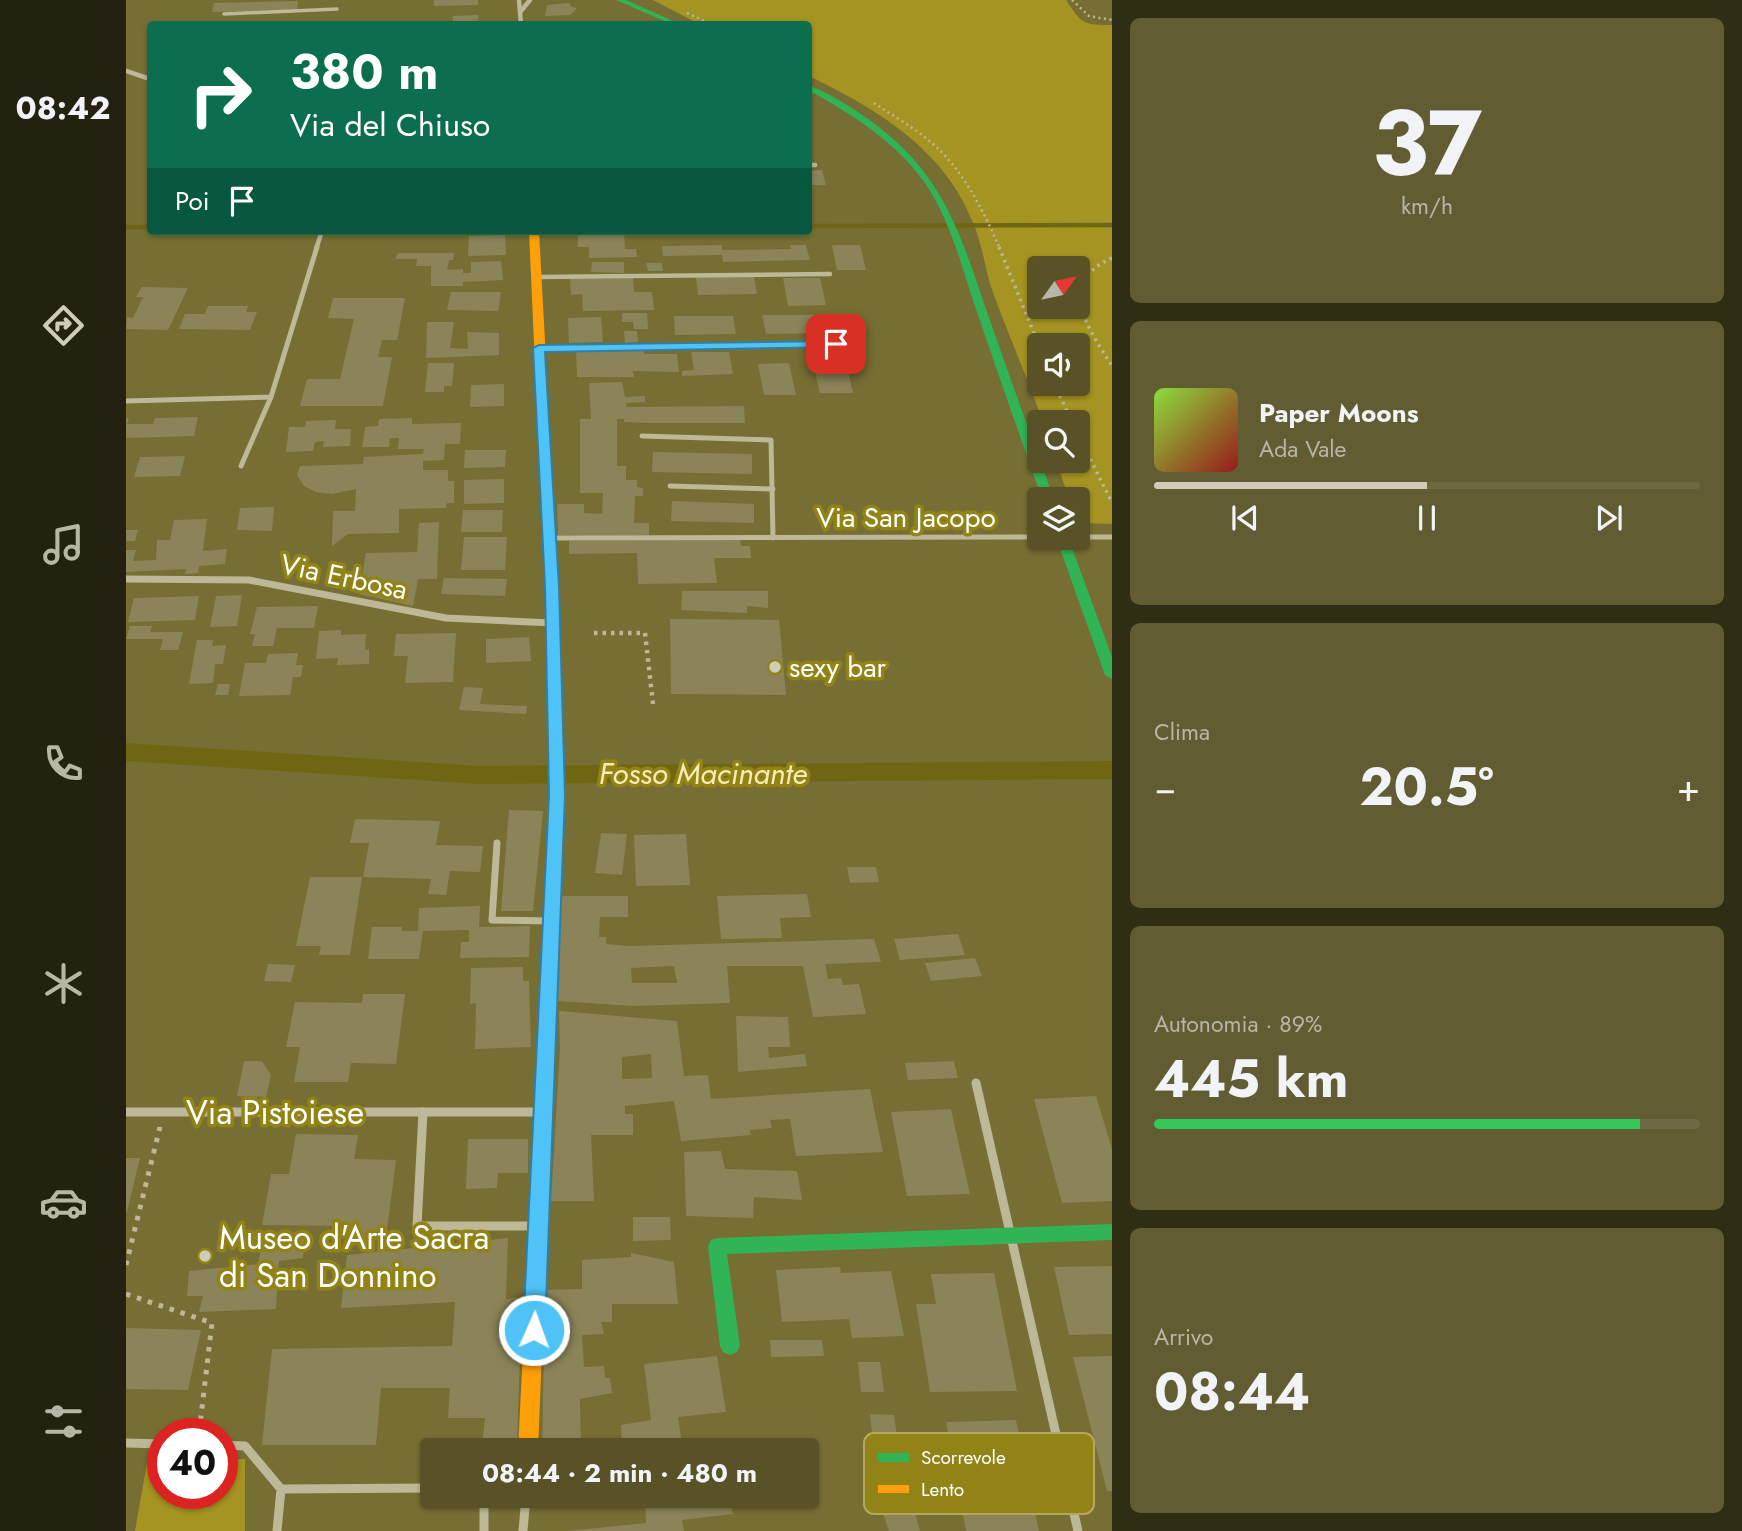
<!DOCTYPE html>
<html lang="it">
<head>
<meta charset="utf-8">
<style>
  :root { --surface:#585226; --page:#615c32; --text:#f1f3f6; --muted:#b7b6a7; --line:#6d6943; --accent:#cfccb8 }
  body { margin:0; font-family:Jost,sans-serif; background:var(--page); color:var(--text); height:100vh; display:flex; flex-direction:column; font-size:26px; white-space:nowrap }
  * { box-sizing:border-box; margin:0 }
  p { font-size:23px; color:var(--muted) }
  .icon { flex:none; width:38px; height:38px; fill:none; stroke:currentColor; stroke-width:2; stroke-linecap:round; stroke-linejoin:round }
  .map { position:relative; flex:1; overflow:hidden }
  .side { display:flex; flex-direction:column; gap:18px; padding:18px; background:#302d15; width:630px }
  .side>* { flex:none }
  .hud { position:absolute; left:21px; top:21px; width:665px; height:214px; border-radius:7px; box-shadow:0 2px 5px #0004; background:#0b6e4f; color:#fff; overflow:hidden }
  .needle { width:46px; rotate:57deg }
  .buttons { position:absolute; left:901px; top:256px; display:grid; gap:14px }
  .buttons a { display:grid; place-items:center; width:63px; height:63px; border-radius:7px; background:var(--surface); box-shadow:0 2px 5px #0004; font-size:35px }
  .speed { position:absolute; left:21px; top:1418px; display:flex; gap:14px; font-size:35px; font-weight:700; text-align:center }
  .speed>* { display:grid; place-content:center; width:91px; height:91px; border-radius:50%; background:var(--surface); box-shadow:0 2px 5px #0004; line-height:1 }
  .speed .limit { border:10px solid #d22; background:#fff; color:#111 }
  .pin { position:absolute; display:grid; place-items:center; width:60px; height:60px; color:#fff; margin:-30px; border-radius:14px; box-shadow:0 4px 10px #0006 }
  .me { position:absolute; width:77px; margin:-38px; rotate:2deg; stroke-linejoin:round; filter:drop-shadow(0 0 5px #0008) }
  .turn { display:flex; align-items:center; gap:24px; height:147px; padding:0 28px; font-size:32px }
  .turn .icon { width:91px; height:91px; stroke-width:2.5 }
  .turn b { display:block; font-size:49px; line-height:60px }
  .then { display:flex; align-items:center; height:66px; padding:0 28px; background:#0003; gap:14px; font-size:26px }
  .big { font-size:52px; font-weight:700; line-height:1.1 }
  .side .tile { flex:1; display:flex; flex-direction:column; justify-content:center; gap:10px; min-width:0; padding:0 24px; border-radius:10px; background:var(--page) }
  .side .dial { align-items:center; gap:0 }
  .dial b { font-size:91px; line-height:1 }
  .song { display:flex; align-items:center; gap:21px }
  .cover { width:84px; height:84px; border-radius:10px; background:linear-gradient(135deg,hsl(90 70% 55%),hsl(0 70% 35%)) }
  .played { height:7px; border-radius:4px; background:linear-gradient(90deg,var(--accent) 50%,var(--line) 50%) }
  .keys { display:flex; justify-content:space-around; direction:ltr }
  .heat { display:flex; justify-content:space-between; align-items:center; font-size:38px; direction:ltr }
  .charge { height:10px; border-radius:5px; background:linear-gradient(90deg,#34c759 89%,var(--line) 0) }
  .trip { position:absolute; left:294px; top:1438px; width:399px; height:70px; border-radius:7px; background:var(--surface); box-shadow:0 2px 5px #0004; font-weight:700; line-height:70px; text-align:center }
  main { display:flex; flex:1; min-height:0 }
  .tab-bar { display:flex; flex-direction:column; width:126px; justify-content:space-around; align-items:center; background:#23210f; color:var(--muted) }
  .tab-bar .icon { width:49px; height:49px }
  .tab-bar .current { color:var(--accent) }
  .tab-bar b { font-size:32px; color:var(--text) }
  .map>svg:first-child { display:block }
</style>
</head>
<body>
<main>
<nav class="tab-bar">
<b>08:42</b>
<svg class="icon current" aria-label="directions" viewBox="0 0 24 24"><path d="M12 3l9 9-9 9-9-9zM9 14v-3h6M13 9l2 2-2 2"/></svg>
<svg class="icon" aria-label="music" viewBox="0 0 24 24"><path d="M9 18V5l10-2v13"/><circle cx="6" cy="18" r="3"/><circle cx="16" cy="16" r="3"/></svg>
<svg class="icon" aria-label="phone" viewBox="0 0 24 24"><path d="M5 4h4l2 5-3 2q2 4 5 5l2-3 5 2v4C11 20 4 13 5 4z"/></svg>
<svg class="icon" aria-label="climate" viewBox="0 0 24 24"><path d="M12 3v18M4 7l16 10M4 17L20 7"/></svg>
<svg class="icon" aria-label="car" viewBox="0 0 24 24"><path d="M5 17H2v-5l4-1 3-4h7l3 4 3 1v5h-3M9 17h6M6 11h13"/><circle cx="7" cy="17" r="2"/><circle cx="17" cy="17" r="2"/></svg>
<svg class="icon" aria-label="filters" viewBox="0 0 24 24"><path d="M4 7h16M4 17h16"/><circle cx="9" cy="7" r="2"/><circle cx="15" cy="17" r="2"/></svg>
</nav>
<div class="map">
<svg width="986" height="1531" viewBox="0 0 986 1531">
  <rect width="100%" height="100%" fill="#766e33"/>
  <g fill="#a59322" fill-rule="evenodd">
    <path d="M527,0H940C956,24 957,25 986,25V524L952,523V499H943L930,460H952V422H917C901,376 881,332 865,287C859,267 856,245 848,225C819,149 752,110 683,76L682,24H573ZM914,268H952V306H914ZM914,345H952V383H914Z"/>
    <polygon points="119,1459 119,1531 9,1531 21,1463 37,1462 37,1493 96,1493 96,1460"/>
  </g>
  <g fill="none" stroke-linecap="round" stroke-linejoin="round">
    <g stroke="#706612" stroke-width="4.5">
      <polyline points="682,226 986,225"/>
      <polyline points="0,227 24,227"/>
    </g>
    <polygon fill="#706612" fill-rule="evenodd" points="0,743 354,766 986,761 986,779 354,784 0,761"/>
  </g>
  <g fill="#8b8458" fill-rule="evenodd">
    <polygon points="308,0 352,0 352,5 308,6"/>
    <polygon points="172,1 171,10 86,12 88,3"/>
    <polygon points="443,3 446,7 451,8 444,15 419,16 421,5"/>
    <polygon points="352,15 353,24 318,24 318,22 326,22 327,16"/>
    <polygon points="696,170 700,185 682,185 682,171"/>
    <polygon points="452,232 498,232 499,249 510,249 511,257 463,258 463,247 452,247"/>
    <polygon points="379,235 380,255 342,256 343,236"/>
    <polygon points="596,245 596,250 665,249 664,245 680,245 684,260 597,262 596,255 537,256 536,246"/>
    <polygon points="706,245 734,245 740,270 711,270"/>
    <polygon points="272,253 328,253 327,260 323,260 321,270 337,269 337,273 345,273 345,262 375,261 377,280 337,282 337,286 305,286 305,266 290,266 291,259 269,259"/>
    <polygon points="466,262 498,262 498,273 465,272"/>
    <polygon points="520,263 536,263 537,271 522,271"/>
    <polygon points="570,277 628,277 631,294 572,295"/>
    <polygon points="507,278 508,292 526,292 528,310 457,311 456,294 445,295 444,279"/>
    <polygon points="657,278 694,278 700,305 662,306"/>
    <polygon points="16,287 62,288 42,330 0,329 1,317 7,318 17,297 10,297"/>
    <polygon points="325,292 375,292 372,311 321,310"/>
    <polygon points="207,298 279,298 271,340 256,340 252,357 266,357 257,406 174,406 181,379 214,379 228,319 202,318"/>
    <polygon points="82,306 122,306 120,312 131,312 124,330 53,329 59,314 79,314"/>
    <polygon points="496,313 521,313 522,329 508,329 507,322 496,322"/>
    <polygon points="636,315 697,315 702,333 640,334"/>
    <polygon points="548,316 607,316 610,334 549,335"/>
    <polygon points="475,317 477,342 443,343 442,318"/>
    <polygon points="301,322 328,322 324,348 342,349 341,332 373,333 373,355 300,358"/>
    <polygon points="498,331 511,331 512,342 499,343"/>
    <polygon points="518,348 518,354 551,354 553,372 507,371 508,377 451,377 450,349"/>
    <polygon points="565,352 603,352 607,374 556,376 556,371 568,370"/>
    <polygon points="720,362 727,393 694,393 687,363"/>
    <polygon points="302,363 328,363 326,386 318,386 318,392 299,392"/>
    <polygon points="663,363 670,395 638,395 632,364"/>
    <polygon points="496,382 499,397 519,396 519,402 500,403 500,407 618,406 619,423 521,423 498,422 498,419 491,419 491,466 500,466 500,480 511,480 511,487 517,488 517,496 509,496 508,523 523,523 523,535 432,535 431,504 458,504 458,513 476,514 477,493 454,493 454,419 465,419 463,383"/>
    <polygon points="378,384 378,406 344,407 345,385"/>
    <polygon points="72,417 68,436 0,438 0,418 3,418 1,424 27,424 29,418"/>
    <polygon points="286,418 286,424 335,423 334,444 319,444 318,460 297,461 297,470 322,470 322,481 328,481 328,503 321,503 320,508 273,509 273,533 222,534 206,546 207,511 229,511 230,489 206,494 190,492 178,486 171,475 174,466 237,464 238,457 297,454 298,449 272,449 273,438 264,438 263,447 236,447 239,427 252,426 253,419"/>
    <polygon points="210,420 209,429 225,429 224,446 197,447 198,441 189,442 187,451 160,452 163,427 179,427 180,421"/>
    <polygon points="339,450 380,450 379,467 338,468"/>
    <polygon points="527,452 626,454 626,474 526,472"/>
    <polygon points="59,456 54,476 8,477 14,457"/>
    <polygon points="378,479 378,503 338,504 338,480"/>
    <polygon points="546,501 628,504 628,523 545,521"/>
    <polygon points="148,507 146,531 111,530 114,508"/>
    <polygon points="337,510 377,510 376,532 335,532"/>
    <polygon points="81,519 77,551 101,549 99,564 73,566 72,573 59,574 60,569 0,572 0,550 10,550 7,561 30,560 31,540 44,540 48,520"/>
    <polygon points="313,522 311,579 292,579 287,606 233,594 240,553 291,552 293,523"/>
    <polygon points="0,530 12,530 9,541 0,541"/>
    <polygon points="338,537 381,537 379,570 335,570"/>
    <polygon points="614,539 615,546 624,546 625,558 588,558 591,583 512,584 511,553 443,554 443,541"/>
    <polygon points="318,578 381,579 379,596 315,594"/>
    <polygon points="556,591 642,591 642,608 621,606 621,613 555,610"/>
    <polygon points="116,595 111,626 84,627 90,596"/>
    <polygon points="73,596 69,620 2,622 8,598"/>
    <polygon points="192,606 188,628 151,628 147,646 126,646 129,634 124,634 131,607"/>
    <polygon points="544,619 653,620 660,695 545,694"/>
    <polygon points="4,626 26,626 24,632 57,632 52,650 34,650 37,639 0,639"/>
    <polygon points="215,630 215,635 240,634 239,650 243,649 243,664 211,665 212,658 190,659 193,631"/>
    <polygon points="330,633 327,682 279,683 282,656 268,656 270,634"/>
    <polygon points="403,637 405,661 360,663 360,639"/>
    <polygon points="71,640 87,640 86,646 100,645 97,664 89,664 87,683 63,684"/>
    <polygon points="172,653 170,665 177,665 175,677 167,677 164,695 113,696 119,663 140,663 142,654"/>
    <polygon points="92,684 104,684 102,695 89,695"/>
    <polygon points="338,687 357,688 354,704 401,706 400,714 333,710"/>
    <polygon points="383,810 417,811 407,911 375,911"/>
    <polygon points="229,819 314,821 310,845 357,846 354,872 324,871 320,895 302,894 305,879 237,877 243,843 224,843"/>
    <polygon points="475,833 501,834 496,875 469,873"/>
    <polygon points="560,834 564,885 510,886 508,835"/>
    <polygon points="721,867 750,867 753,882 724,883"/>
    <polygon points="184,877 236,877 224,955 193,955 195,946 170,946"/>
    <polygon points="681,894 685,917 654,918 656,938 595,939 591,896"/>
    <path d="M433,896H502V917H474L473,937H480V944L503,946L748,939L755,962L699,964L702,979L715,978L717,985L733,984L740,1014L687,1017L677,966H601L604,1003L507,1006L432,1001ZM548,966L551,983H506L505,968Z"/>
    <polygon points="354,906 353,927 404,926 403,957 334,958 335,942 343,942 343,930 297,931 293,959 242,959 246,927 276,927 276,931 292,931 293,908"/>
    <polygon points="832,934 839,955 774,960 768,939"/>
    <polygon points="849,958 856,976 805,981 799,963"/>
    <polygon points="142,964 169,965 165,982 138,981"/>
    <polygon points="397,967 397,981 403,981 405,1047 349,1049 350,1003 344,1004 345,968"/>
    <polygon points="237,994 279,994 270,1064 225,1063 222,1082 168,1082 174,1047 160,1047 169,1002 236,1003"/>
    <path d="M433,1011L551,1021L558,1076L582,1075L585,1099L744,1089L757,1152L670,1156L664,1119L644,1120L646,1128L624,1130L625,1135L555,1141L548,1101L499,1106V1114H507V1135H465L468,1201H425L434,1049ZM525,1054L526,1078L496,1079V1057Z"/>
    <polygon points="610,1016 662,1017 664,1047 642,1047 643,1058 679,1054 681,1066 612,1072"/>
    <polygon points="118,1061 136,1061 145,1075 140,1097 111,1096"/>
    <polygon points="828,1061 832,1078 782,1080 779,1063"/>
    <polygon points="970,1096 986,1149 986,1201 936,1203 908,1099"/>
    <polygon points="825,1109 844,1194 781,1196 765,1112"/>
    <polygon points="170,1134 232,1135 228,1159 270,1160 260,1237 211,1236 212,1226 136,1225 145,1174 163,1174"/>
    <polygon points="342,1139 402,1139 402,1173 372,1173 371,1188 340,1189"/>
    <polygon points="595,1151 599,1169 671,1171 676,1200 628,1197 627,1218 560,1216 558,1152"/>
    <polygon points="0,1158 14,1158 1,1212 0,1212"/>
    <polygon points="507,1217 544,1217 545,1240 507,1241"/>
    <polygon points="382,1238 380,1299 396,1297 391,1445 356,1445 359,1418 322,1418 324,1388 255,1388 250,1445 136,1445 146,1349 326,1346 329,1302 215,1308 221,1255"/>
    <polygon points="179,1239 177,1258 153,1261 150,1309 73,1312 77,1296 61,1296 63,1271 132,1264 137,1240"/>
    <polygon points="505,1253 548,1262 552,1304 486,1304 486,1322 475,1322 478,1334 456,1335 458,1367 478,1366 479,1378 484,1378 486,1393 454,1399 455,1451 416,1451 419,1290 456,1289 456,1260 505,1257"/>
    <polygon points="986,1266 986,1334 943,1335 928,1267"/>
    <polygon points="714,1267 715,1273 765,1271 778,1336 726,1338 723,1319 656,1322 650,1270"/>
    <polygon points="868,1273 891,1391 804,1392 790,1304 810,1304 805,1274"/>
    <polygon points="0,1328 75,1330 62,1390 0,1389"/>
    <polygon points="644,1340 696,1340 698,1356 645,1357"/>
    <polygon points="591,1356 600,1412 552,1417 557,1451 496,1451 495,1425 525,1420 518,1364"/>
    <polygon points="986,1356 986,1491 981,1491 947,1357"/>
    <polygon points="732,1362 754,1362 758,1392 735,1392"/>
    <polygon points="744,1414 768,1415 774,1457 794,1531 763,1531 754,1504"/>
    <polygon points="890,1420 913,1531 840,1531 820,1422"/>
    <polygon points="415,1496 455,1496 455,1502 415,1503"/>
    <polygon points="519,1496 619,1496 621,1503 605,1507 607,1514 556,1520 558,1531 442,1531 520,1523"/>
  </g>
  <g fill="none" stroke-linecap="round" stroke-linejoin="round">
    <g stroke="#bdb897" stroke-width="2.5" stroke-dasharray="2 3.5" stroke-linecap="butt">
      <polyline points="946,0 963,16 986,20"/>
      <polyline points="561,13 585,24"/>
      <path d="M748,103C767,116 789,128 807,144C838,171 858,212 874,249"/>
    </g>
    <g stroke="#bdb897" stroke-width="3.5" stroke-dasharray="2.5 4.5" stroke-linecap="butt">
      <polyline points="873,247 914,348"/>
      <path d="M986,258C929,283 962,328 986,366"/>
      <polyline points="928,383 946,422"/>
      <polyline points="952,434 986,503"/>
    </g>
    <polyline stroke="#bdb897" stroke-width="4.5" stroke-dasharray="3.5 5" stroke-linecap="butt" points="468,633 519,633 527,704"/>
    <g stroke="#bdb897" stroke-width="5" stroke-dasharray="4.5 7" stroke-linecap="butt">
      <polyline points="0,1265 34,1127"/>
      <polyline points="0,1294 86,1323 73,1433"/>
    </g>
    <polyline stroke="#bdb897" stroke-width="3.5" points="98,14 211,9"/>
    <polyline stroke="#bdb897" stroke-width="4.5" points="410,277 704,274"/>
    <g stroke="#bdb897" stroke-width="4.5">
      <polyline points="393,0 395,24"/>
      <polyline points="395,11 404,0"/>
      <polyline points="0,71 24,79"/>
      <polyline points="682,165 689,165"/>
      <polyline points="190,249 196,231"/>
    </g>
    <g stroke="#bdb897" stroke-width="5">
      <polyline points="413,348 710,344"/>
      <polyline points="0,401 145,397 191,247"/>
      <polyline points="516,436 645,440 647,538"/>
      <polyline points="115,466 145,397"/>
      <polyline points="544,486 647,489"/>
      <polyline points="954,537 986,537"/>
      <polyline points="424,538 914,537"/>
    </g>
    <g stroke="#bdb897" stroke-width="7">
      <polyline points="0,579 123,580 320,618 427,623"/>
      <polyline points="371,843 366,920 424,921"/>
    </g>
    <g stroke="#bdb897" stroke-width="9">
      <polyline points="850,1083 952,1531"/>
      <polyline points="0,1112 416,1112"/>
      <polyline points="297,1112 291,1226 412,1226"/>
      <polyline points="0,1443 37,1444"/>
      <polyline points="96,1445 119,1446 155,1489 151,1531"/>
      <polyline points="155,1489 306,1488"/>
      <polyline points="358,1496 358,1531"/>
      <polyline points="397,1531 400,1496"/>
    </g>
    <g fill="#30b455" fill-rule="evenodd">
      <polygon points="490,0 500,0 554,24 545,24"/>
      <path d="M682,85C703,93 724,106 742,119C823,176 836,242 867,329C887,386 907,442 928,499H916C894,436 872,374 851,312C836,269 825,221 799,183C770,142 726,114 682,90Z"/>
      <polygon points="418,430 424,433 432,587 438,795 429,1025 427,1030 421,1031 415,1030 413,1025 424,795 420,587 412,433"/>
      <polygon points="930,537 942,537 986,657 986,679 979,675"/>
      <polygon points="986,1224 986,1240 601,1254 614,1346 611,1352 604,1355 597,1352 594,1346 582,1246 585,1240 591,1238"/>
    </g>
    <g fill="#ff9f0a" fill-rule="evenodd">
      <polygon points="403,231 413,231 424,433 418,436 412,433"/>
      <polygon points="421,1019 427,1020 429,1025 412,1451 392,1451 413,1025 415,1020"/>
    </g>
  </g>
  <polygon fill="#4fc3f7" stroke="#337fa1" stroke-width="2" points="710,341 716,344 714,347 419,352 433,587 439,795 419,1330 416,1337 408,1340 400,1337 397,1330 423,795 419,587 407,348 413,345"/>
  <g fill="#cfccb8" stroke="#928317" stroke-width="2.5">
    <circle cx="649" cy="667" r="7"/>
    <circle cx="79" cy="1256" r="7"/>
  </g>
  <g text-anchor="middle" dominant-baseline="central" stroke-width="7" stroke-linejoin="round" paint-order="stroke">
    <g font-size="28" fill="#fff" stroke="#928317">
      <text x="780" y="517">Via San Jacopo</text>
      <text transform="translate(218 577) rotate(12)">Via Erbosa</text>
    </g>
    <g font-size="28" fill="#fff" stroke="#928317" text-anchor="start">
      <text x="663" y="667">sexy bar</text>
    </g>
    <g font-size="30" font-style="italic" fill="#f7edb2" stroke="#928317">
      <text x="577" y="773">Fosso Macinante</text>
    </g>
    <g font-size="33" fill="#fff" stroke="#928317">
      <text x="149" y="1112">Via Pistoiese</text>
    </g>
    <g font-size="33" fill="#fff" stroke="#928317" text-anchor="start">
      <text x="93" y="1237">Museo d'Arte Sacra<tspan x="93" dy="38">di San Donnino</tspan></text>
    </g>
  </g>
  <rect x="738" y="1433" width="230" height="81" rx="10" fill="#928317" stroke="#b3a85d" stroke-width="2"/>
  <rect x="752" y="1453" width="31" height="9" fill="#30b455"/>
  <rect x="752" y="1485" width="31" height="8" fill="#ff9f0a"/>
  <g font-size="19" fill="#fff">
    <text x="795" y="1464">Scorrevole</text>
    <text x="795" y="1496">Lento</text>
  </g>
</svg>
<div class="buttons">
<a><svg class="needle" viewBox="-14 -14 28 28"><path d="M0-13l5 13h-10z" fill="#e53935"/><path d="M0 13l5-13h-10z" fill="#b7b6a7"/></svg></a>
<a><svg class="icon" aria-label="sound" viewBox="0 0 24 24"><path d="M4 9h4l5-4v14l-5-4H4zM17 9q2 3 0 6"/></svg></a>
<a><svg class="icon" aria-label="search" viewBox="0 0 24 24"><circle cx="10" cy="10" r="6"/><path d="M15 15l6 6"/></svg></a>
<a><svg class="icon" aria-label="layers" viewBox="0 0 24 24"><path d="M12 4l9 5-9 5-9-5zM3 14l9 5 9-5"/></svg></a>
</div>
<div class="speed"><div class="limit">40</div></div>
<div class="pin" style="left:710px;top:344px;background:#d93025"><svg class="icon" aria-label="arrive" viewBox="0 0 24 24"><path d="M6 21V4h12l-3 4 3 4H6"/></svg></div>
<svg class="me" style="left:408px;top:1330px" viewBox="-20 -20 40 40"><circle r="17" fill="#4fc3f7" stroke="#fff" stroke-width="3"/><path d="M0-11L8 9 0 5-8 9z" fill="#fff"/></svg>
<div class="trip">08:44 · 2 min · 480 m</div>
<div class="hud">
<div class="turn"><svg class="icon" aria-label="right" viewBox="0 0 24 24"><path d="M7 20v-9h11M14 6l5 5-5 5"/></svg><div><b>380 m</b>Via del Chiuso</div></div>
<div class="then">Poi<svg class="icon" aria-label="arrive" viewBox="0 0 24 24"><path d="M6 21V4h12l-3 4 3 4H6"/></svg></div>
</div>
</div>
<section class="side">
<div class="tile dial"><b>37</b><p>km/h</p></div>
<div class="tile">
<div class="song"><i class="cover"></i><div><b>Paper Moons</b><p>Ada Vale</p></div></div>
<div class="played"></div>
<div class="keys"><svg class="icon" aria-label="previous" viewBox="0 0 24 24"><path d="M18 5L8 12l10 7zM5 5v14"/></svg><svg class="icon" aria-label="pause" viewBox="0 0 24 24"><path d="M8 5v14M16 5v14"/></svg><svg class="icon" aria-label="next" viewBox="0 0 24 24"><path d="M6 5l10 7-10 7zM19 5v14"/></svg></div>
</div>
<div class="tile"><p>Clima</p>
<div class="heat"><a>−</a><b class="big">20.5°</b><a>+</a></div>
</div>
<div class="tile"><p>Autonomia · 89%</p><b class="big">445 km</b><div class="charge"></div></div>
<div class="tile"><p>Arrivo</p><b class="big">08:44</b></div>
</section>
</main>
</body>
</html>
